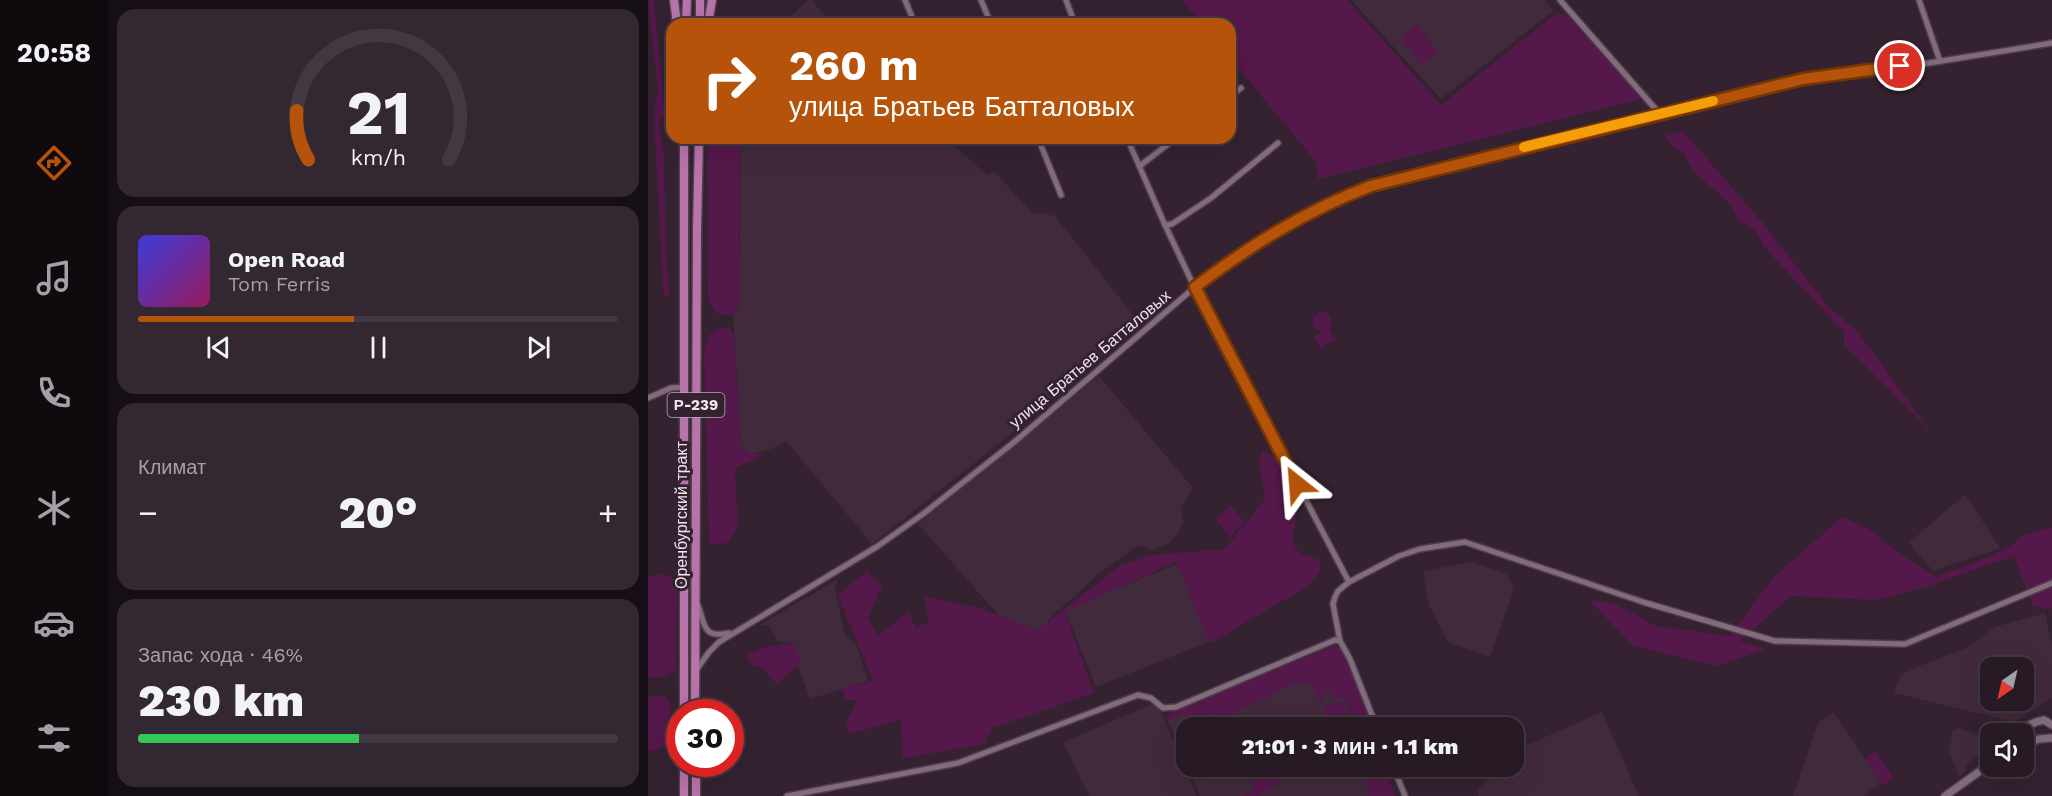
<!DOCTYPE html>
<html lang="ru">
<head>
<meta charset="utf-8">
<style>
  :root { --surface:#271a24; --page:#332731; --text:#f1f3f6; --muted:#a4a1a6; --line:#433841; --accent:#b45309 }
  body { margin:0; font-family:"Work Sans",sans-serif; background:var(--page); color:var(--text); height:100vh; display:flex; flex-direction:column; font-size:22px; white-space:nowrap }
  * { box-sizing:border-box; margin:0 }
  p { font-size:20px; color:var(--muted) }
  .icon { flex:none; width:33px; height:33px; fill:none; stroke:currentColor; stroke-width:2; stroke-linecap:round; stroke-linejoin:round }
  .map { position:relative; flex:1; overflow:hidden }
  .details { display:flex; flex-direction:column; gap:9px; padding:9px; background:#150e14; width:540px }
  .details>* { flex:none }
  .banner { position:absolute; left:18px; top:18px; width:570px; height:126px; border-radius:18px; box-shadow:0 6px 24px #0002,0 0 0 2px var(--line); background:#b45309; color:#fff; overflow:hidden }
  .needle { width:39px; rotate:214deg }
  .fabs { position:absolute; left:1332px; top:657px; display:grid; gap:12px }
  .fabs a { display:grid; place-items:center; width:54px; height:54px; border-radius:12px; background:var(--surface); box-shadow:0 6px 24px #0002,0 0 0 2px var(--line); font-size:30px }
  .speed { position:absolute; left:18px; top:699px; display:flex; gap:12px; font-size:30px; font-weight:700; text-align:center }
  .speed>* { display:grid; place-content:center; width:78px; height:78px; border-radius:50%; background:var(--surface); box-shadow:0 6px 24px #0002,0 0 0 2px var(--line); line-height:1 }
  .speed .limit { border:9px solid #d22; background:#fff; color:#111 }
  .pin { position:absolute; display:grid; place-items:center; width:51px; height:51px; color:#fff; margin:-26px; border:3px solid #fff; border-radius:50%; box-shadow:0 2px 6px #0007 }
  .me { position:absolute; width:66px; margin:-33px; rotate:332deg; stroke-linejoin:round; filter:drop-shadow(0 0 4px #0008) }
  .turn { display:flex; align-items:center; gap:21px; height:126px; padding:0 24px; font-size:27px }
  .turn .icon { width:78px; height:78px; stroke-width:2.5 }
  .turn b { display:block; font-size:42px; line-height:51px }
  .big { font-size:45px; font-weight:800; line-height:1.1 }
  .details .tile { flex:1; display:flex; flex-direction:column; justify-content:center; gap:9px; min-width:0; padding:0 21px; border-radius:18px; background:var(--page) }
  .details .dial { align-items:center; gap:0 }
  .dial svg { height:156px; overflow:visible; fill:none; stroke:var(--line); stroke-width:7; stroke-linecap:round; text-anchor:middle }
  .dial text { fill:var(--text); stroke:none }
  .song { display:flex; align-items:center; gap:18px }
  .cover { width:72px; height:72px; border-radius:9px; background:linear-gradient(135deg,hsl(240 70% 55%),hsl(330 70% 35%)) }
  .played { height:6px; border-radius:3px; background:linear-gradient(90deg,var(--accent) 45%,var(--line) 45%) }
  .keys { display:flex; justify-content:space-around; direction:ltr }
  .heat { display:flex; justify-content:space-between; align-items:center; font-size:33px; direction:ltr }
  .charge { height:9px; border-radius:4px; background:linear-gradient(90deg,#34c759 46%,var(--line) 0) }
  .trip { position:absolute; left:528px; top:717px; width:348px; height:60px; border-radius:18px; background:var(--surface); box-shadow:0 6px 24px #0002,0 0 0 2px var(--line); font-weight:800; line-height:60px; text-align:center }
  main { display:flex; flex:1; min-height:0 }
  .tabs { display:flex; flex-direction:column; width:108px; justify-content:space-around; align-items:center; background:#100a0e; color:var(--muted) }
  .tabs .icon { width:42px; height:42px }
  .tabs .current { color:var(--accent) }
  .tabs b { font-size:27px; color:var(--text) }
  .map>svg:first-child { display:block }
</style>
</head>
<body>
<main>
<nav class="tabs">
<b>20:58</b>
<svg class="icon current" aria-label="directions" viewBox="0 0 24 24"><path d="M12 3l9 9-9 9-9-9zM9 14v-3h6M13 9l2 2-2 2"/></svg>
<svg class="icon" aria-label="music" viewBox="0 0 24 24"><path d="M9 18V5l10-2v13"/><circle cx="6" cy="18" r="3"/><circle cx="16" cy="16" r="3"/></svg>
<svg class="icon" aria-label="phone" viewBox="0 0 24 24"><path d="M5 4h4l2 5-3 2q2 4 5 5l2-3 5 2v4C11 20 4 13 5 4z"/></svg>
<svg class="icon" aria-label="climate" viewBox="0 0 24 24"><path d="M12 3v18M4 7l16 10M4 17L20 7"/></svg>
<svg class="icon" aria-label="car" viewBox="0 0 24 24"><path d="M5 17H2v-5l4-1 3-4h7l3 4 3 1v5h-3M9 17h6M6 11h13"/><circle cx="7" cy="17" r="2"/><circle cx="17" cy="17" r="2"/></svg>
<svg class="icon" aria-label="filters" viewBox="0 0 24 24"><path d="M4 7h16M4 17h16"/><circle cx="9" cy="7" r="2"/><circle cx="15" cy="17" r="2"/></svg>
</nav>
<section class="details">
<div class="tile dial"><svg viewBox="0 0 100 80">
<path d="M14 69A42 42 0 1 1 86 69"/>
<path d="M14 69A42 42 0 0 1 8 44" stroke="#b45309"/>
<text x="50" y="56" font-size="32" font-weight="700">21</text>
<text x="50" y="72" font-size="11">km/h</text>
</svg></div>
<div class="tile">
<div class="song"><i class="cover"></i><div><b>Open Road</b><p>Tom Ferris</p></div></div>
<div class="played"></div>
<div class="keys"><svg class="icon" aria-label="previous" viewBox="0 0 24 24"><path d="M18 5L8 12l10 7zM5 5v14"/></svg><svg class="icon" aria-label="pause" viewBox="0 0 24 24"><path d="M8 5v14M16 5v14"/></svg><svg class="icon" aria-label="next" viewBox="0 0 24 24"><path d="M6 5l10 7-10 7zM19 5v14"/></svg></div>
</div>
<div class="tile"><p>Климат</p>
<div class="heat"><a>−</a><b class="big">20°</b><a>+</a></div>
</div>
<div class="tile"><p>Запас хода · 46%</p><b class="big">230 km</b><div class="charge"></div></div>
</section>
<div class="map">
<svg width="1404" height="796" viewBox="0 0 1404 796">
  <rect width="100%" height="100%" fill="#342230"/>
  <g fill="#412a3c" fill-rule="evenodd">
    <polygon points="160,0 164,0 183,24 134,24"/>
    <polygon points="703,0 897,0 905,11 793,99"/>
    <polygon points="93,138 298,138 339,175 346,171 385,214 394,213 407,216 492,324 358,438 224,544 138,441 123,449 104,454 98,451 93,444 85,314 91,306"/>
    <polygon points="451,376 545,488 533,508 535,522 531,532 520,544 504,550 491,545 451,573 399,621 400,628 377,645 270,524"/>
    <polygon points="1317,494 1352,548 1285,571 1261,543"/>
    <polygon points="824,562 859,574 866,589 842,657 800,642 781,605 775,571"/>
    <polygon points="531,563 562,641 448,687 417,610"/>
    <polygon points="190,579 187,590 197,635 208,644 220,681 162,699 142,643 130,642 121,625 112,625"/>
    <path d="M1397,613L1404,645V698L1366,722L1246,693L1252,676L1266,668L1319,648L1347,627ZM1342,668H1376V700H1342Z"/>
    <polygon points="684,662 712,727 538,728 538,764 518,718"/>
    <polygon points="509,702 549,796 441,796 415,742"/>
    <polygon points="954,712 991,796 831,796 828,790 855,767 866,766 866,758 879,745"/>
    <polygon points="1186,713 1233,783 1215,796 1145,796 1170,723"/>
    <polygon points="1311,728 1325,733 1342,746 1342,749 1338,754 1334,753 1321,762 1317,768 1317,772 1311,777 1301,751 1305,731"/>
    <polygon points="539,767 727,767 740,796 552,796"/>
  </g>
  <g fill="#55184b">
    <polygon points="0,0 6,0 17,117 12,117 11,123 16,158 18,255 21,290 21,295 16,298 7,140 7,101 10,89"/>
    <polygon points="534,0 699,0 793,105 909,13 921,17 982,83 993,99 670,179 668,162 582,58 582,24 554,24"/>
    <polygon points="768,24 791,52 774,65 752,38"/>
    <polygon points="1035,131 1114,222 1179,305 1210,332 1280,428 1279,432 1275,423 1196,345 1196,332 1116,247 1107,231 1091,221 1082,204 1045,171 1035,152 1026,148 1016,136"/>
    <polygon points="59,138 93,138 91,238 92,299 89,310 81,316 68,313 60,299"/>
    <path d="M671,312C682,311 687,320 681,329L688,340L672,348L666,337L675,332L668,330L664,322L666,316Z"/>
    <path d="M75,327L82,329L86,335L93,444C96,453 102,454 111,454L114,456L87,468L90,527L81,542L69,545L61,542L56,349L62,334Z"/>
    <path d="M615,451L630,458C634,470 648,496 649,507C651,519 640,537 648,548C653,557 664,556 672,561L673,567L671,572L659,587L562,643L528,562L417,612L446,693L344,728L337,744L255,758L253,720L200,734L199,721L209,700H198L194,688L225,681L190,595L219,571L234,586L220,618L230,635L260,612L268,628L281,621L276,596L335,609L390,630L471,566L503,555L577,549L617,499L611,461Z"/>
    <polygon points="583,506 597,522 582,537 567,519"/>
    <polygon points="1194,517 1221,529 1259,559 1289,577 1345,555 1365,544 1375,535 1404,527 1404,609 1385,606 1366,556 1278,587 1227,600 1143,596 1092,641 1117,649 1070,666 985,646 940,599 968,604 1008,626 1081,636 1127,576"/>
    <polygon points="15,574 24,577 29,584 28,669 18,677 0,677 0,576"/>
    <polygon points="145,643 154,661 129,685 116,669 104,665 98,655 117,647"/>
    <path d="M686,646L693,649L696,653L721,716L720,720L711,724L706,721L696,699L690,697L685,698L682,691L673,695L675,703C665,697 668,686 656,681L632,690L624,696L587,711L593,727H570L563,712L540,722L537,713L519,721L517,718L523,712Z"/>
    <polygon points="0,696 18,697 23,704 22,745 0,752"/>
    <path d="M691,701C697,706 703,720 701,727H682L675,711L677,706Z"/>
    <polygon points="1228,751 1246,778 1235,786 1217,759"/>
    <path d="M617,766H697V767C679,774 685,769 668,769C660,768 648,776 640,779L636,772L629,775L631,782L611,796H595L607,790L601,775L592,778L587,767H609L610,769Z"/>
    <polygon points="711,767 735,767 748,796 722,796"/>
  </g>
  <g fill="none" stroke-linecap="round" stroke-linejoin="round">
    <defs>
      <g id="minor">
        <polyline points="257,0 267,24"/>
        <polyline points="333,0 343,24"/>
        <polyline points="418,0 427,24"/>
        <polyline points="912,0 1012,114"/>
        <polyline points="1271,0 1292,61"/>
        <polyline points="582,96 593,88"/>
        <polyline points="390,138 413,195"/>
        <polyline points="479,138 517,225 552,299 701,582"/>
        <polyline points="493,165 528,138"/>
        <polyline points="517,225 524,224 563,198 630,143"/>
        <polyline points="0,398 23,388 37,387"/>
        <path d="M50,605C57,625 55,639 81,633"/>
        <polyline points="49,669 61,652 71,642 230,546 275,514 365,443 547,287 615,238 665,210 723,186 1155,79 1275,64 1404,43"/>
        <polyline points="729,728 702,659 692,641 685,604 687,597 690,591 701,582 751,556 772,549 817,542 995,602 1127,641 1257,644 1404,583"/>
        <polyline points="745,766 757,796"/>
        <polyline points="139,796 310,763 490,695 503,698 515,708 528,707 687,640 692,641"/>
      </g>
      <g id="tertiary">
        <path d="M1369,734C1376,726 1386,722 1396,720L1404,725"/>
        <polyline points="1376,745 1391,739 1404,738"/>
        <polyline points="1297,796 1342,764"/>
      </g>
      <g id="primary">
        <polyline points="26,0 29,24"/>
        <polyline points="52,0 52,24"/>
        <polyline points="38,24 39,0"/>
        <polyline points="60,24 64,0"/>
        <polyline points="36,138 36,712"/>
        <polyline points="47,712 49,228 51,138"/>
        <polyline points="36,764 36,796"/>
        <polyline points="48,764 48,796"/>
      </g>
    </defs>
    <use href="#minor" stroke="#4f3f4b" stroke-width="8"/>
    <use href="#tertiary" stroke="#4f3f4b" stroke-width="10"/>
    <use href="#primary" stroke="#4f3f4b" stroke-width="11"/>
    <use href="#minor" stroke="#826c7c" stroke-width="5"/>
    <use href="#tertiary" stroke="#826c7c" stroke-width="7"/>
    <use href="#primary" stroke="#b973ab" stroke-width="8"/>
  </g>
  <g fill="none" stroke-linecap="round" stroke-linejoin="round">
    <defs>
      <path id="route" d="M649,484L547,287C603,245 657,211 723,186L1155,79L1252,66"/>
    </defs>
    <use href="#route" stroke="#753606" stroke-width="15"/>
    <use href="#route" stroke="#b45309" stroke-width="10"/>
    <polyline stroke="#f59e0b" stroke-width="10" points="876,147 1065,101"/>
  </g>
  <g text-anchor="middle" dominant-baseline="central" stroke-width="6" stroke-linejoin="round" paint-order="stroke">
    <rect fill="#342230" stroke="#b9aab5" stroke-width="1.5" x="19.5" y="393" width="57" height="24" rx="4.5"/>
    <g font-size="15" font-weight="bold" fill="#f2e5ee">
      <text x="48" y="405">Р-239</text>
    </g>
    <g font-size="16" fill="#f2e5ee" stroke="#342230">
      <text transform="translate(442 359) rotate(-40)">улица Братьев Батталовых</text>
      <text transform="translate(33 515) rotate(-90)">Оренбургский тракт</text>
    </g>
  </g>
</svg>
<div class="fabs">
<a><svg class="needle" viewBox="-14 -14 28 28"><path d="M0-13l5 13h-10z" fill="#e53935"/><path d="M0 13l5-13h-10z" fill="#a4a1a6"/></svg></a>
<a><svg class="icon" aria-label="sound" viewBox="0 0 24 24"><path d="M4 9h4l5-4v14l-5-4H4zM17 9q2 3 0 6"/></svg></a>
</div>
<div class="speed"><div class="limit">30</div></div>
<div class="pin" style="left:1252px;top:66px;background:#d93025"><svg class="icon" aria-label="arrive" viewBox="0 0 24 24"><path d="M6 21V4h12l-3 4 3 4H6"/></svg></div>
<svg class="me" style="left:649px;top:484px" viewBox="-20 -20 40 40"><path d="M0-17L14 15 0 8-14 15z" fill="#b45309" stroke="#fff" stroke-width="4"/></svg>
<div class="trip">21:01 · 3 мин · 1.1 km</div>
<div class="banner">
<div class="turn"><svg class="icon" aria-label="right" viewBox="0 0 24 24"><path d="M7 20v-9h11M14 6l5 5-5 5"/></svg><div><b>260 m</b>улица Братьев Батталовых</div></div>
</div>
</div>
</main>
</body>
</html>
